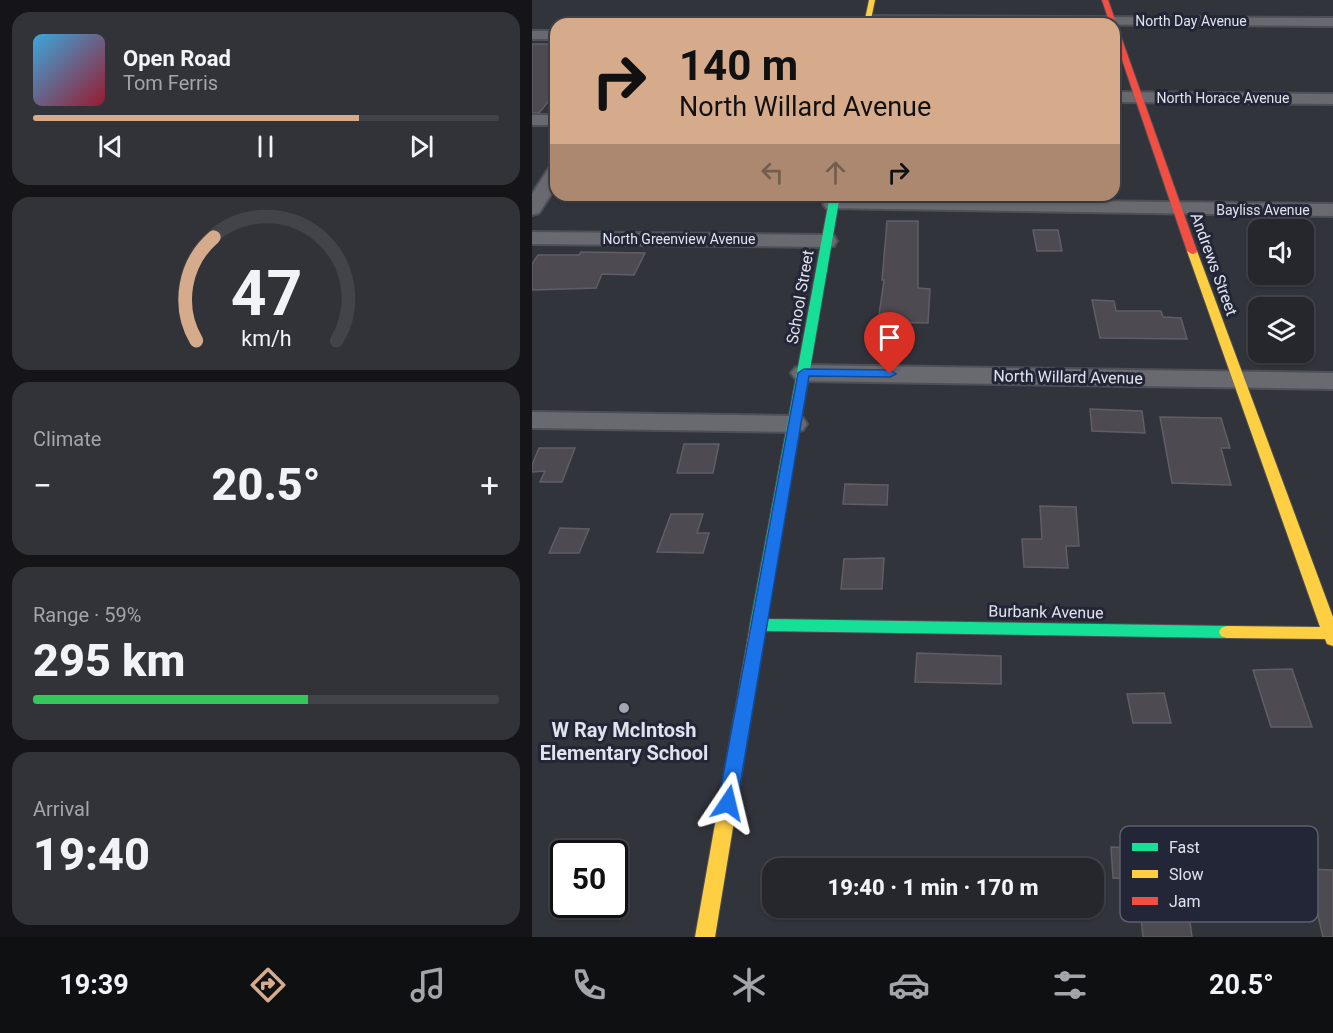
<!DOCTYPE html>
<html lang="en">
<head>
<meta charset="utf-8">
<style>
  :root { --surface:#26272d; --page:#323339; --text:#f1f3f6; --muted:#a4a5aa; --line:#424449; --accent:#d6ab8b }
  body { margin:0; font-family:Roboto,sans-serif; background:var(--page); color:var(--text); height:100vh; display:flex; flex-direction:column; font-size:22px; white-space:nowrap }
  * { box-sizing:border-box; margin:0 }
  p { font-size:20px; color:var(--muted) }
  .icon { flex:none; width:33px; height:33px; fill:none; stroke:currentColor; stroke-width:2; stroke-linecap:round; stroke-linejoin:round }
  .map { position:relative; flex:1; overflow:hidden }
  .panel { display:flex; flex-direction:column; gap:12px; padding:12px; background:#151519; width:532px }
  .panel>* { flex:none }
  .guide { position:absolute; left:18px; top:18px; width:570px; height:183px; border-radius:18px; box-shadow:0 2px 4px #0004,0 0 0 2px var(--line); background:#d6ab8b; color:#111; overflow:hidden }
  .controls { position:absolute; left:716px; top:219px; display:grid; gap:12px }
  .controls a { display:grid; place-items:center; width:66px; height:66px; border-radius:12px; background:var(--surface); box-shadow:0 2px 4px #0004,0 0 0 2px var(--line); font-size:30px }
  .speed { position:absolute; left:18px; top:840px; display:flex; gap:12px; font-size:30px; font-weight:700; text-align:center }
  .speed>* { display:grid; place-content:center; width:78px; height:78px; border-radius:50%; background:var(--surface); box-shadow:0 2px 4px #0004,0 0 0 2px var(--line); line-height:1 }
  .speed .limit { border:3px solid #111; border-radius:9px; background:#fff; color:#111 }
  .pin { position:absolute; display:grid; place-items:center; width:51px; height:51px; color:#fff; margin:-62px -26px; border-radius:50% 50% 50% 0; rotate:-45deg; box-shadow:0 0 6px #0007 }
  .pin .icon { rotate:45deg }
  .me { position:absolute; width:66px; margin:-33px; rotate:10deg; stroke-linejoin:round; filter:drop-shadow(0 0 4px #0008) }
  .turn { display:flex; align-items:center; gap:21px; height:126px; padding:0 30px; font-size:27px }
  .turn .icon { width:78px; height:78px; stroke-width:2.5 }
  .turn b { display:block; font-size:42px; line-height:51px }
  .lanes { display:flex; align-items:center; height:57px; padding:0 30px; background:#0003; justify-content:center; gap:30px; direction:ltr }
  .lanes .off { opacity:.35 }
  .big { font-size:45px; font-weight:800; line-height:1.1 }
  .panel .widget { flex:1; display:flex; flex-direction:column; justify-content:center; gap:9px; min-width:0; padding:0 21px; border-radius:18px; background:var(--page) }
  .panel .dial { align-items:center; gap:0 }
  .dial svg { height:156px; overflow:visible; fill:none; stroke:var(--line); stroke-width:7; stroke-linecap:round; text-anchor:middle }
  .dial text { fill:var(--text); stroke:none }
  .song { display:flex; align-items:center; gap:18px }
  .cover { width:72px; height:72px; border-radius:9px; background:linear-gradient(135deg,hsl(200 70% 55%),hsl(350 70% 35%)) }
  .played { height:6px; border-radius:3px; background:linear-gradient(90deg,var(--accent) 70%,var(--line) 70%) }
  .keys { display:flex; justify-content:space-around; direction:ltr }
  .heat { display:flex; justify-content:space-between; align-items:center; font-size:33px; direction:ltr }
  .charge { height:9px; border-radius:4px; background:linear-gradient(90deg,#34c759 59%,var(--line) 0) }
  .trip { position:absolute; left:230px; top:858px; width:342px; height:60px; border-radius:18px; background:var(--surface); box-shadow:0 2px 4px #0004,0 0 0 2px var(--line); font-weight:800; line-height:60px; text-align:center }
  .menu { display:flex; height:96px; justify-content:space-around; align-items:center; background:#0f1012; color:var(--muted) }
  .menu .icon { width:42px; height:42px }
  .menu .selected { color:var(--accent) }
  .menu b { font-size:27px; color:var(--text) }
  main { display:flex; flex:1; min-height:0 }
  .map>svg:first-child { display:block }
</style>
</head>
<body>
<main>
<section class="panel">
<div class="widget">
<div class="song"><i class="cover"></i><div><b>Open Road</b><p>Tom Ferris</p></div></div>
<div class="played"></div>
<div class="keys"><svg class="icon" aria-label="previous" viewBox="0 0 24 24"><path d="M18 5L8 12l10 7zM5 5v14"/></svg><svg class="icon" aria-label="pause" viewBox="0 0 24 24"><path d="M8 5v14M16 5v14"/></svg><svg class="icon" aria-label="next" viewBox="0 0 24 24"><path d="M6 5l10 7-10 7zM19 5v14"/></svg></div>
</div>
<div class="widget dial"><svg viewBox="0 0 100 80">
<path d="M14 69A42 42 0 1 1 86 69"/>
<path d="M14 69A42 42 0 0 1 23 16" stroke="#d6ab8b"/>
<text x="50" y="56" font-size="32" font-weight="700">47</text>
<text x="50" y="72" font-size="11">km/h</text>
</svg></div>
<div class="widget"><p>Climate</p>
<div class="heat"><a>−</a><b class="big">20.5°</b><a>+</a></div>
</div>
<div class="widget"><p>Range · 59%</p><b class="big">295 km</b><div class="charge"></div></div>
<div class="widget"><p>Arrival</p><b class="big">19:40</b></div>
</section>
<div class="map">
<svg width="801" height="937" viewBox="0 0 801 937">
  <rect width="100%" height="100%" fill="#32343c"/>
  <g fill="#4d4b51" stroke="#605e64" stroke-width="1.5">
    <polygon points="0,44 24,44 24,92 7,113 0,113"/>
    <polygon points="355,221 386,221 386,288 398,289 396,323 346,322 352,280 350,280"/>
    <polygon points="501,230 526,230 530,251 505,251"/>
    <polygon points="49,252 50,252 113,253 102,275 70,274 64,288 0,290 0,264 6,255 47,255"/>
    <polygon points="560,300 582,301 584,311 629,311 631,317 649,318 655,339 568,338"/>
    <polygon points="558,409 610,411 613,433 560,431"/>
    <polygon points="628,417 689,418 698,448 689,448 699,485 640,483"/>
    <polygon points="152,444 187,444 181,473 145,473"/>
    <polygon points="7,448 43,448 30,482 8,482 13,471 0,472 0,465"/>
    <polygon points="313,484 356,485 355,505 311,504"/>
    <polygon points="508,506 544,507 547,546 534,546 536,568 492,567 490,539 510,539"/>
    <polygon points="139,514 171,514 165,533 177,533 171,553 125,552"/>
    <polygon points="28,528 57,529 47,553 17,553"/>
    <polygon points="352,558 350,589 309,589 312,559"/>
    <polygon points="385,653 469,656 469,684 383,682"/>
    <polygon points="760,669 780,727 739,727 721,670"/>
    <polygon points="632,693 639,723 601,723 595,694"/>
    <polygon points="579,847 634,850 641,906 656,907 660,937 611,937 605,879 581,878"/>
    <polygon points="775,869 801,870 801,937 791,937"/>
  </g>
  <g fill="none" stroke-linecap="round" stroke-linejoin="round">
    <defs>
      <g id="street">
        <polygon points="337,16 801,18 801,26 332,23 330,20"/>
        <rect x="0" y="31" width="24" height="8"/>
        <polygon points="582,92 801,94 801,104 582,102"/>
        <rect x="0" y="115" width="24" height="10"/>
        <polygon points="24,166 24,187 7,213 0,215 0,194 17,168"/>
        <polygon points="301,198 801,204 801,216 294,208 291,204 294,200"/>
        <polygon points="0,232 294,235 302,236 305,241 302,246 294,247 0,244"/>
        <polygon points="272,365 801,373 801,389 272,381 263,378 259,373 263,368"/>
        <polygon points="0,412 261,416 271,418 275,424 271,430 261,432 0,428"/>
      </g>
      <polygon id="fast" points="298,195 308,195 235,619 695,626 701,628 703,632 701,636 695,638 233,631 231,636 225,638 219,636 217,632 218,625"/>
      <g id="slow">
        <polygon points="337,0 343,0 338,24 332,24"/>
        <polygon points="660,248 665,251 801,617 801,646 795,644 793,639 695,638 689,636 687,632 689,628 695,626 788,627 655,251"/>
        <polygon points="225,626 231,628 233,632 183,937 163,937 217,632 219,628"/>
      </g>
      <polygon id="jam" points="570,0 576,0 665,251 664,253 660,254 655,251 582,36 582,24 578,24"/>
    </defs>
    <use href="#street" stroke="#4e5057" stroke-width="4"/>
    <use href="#fast" stroke="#4e5057" stroke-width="2"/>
    <use href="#slow" stroke="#4e5057" stroke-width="2"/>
    <use href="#jam" stroke="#4e5057" stroke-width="2"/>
    <use href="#street" fill="#686a70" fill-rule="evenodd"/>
    <use href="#fast" fill="#16e098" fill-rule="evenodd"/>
    <use href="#slow" fill="#ffcf43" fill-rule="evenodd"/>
    <use href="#jam" fill="#f24e42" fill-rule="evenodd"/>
  </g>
  <polygon fill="#1a73e8" stroke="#114b97" stroke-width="1.5" points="272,369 358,370 364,374 358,377 277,376 205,803 202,809 196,812 189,809 186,803 266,373"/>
  <circle fill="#a3a6af" stroke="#232636" stroke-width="2" cx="92" cy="708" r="6"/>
  <g text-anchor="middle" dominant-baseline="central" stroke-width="6" stroke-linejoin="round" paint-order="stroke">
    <g font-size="14" fill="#e0e3ed" stroke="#232636">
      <text x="659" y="21">North Day Avenue</text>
      <text x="691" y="98">North Horace Avenue</text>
      <text x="731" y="210">Bayliss Avenue</text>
      <text x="147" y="239">North Greenview Avenue</text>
    </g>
    <g font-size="16" fill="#e0e3ed" stroke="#232636">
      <text transform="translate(682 264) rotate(70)">Andrews Street</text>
      <text transform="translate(268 297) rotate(-80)">School Street</text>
      <text transform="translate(536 377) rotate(1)">North Willard Avenue</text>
      <text transform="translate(514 612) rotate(1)">Burbank Avenue</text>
    </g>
    <g font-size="20" font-weight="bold" fill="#e0e3ed" stroke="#232636">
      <text x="92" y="730">W Ray McIntosh<tspan x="92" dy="23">Elementary School</tspan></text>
    </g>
  </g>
  <rect x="588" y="826" width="198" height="96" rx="9" fill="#232636" stroke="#5c5f6d" stroke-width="1.5"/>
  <rect x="600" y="843" width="26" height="8" fill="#16e098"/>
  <rect x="600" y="870" width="26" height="8" fill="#ffcf43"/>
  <rect x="600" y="897" width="26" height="8" fill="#f24e42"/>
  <g font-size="16" fill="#e0e3ed">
    <text x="637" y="853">Fast</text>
    <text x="637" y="880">Slow</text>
    <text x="637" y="907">Jam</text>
  </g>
</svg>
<div class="controls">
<a><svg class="icon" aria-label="sound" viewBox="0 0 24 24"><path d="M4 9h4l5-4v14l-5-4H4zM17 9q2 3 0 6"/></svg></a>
<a><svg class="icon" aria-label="layers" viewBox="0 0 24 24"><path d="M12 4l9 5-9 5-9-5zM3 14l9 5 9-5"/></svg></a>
</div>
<div class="speed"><div class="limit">50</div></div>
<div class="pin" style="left:358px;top:374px;background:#d93025"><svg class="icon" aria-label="arrive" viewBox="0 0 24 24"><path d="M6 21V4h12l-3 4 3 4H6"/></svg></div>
<svg class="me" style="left:196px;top:803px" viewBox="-20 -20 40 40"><path d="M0-17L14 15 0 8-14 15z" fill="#1a73e8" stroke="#fff" stroke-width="4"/></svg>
<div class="trip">19:40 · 1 min · 170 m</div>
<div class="guide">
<div class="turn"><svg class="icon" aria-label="right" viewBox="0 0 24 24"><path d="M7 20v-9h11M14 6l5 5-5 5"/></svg><div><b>140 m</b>North Willard Avenue</div></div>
<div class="lanes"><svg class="icon off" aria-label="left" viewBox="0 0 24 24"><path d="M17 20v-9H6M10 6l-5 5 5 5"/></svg><svg class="icon off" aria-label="ahead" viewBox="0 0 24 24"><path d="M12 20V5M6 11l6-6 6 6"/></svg><svg class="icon" aria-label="right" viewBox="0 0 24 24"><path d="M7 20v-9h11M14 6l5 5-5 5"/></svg></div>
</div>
</div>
</main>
<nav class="menu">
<b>19:39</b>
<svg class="icon selected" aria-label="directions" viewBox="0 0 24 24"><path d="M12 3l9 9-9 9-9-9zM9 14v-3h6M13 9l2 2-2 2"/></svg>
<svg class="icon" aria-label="music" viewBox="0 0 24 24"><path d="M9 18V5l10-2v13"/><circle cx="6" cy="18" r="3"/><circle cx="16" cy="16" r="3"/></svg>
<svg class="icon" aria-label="phone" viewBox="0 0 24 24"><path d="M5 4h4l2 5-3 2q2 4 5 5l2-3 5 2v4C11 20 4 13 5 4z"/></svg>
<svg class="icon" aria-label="climate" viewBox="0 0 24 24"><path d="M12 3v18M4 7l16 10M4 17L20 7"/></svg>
<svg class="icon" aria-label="car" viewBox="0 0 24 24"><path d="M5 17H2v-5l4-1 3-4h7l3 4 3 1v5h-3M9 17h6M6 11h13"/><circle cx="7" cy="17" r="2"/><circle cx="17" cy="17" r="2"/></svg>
<svg class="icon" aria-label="filters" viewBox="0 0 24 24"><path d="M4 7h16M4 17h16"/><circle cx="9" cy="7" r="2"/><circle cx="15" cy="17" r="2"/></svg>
<b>20.5°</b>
</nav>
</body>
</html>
